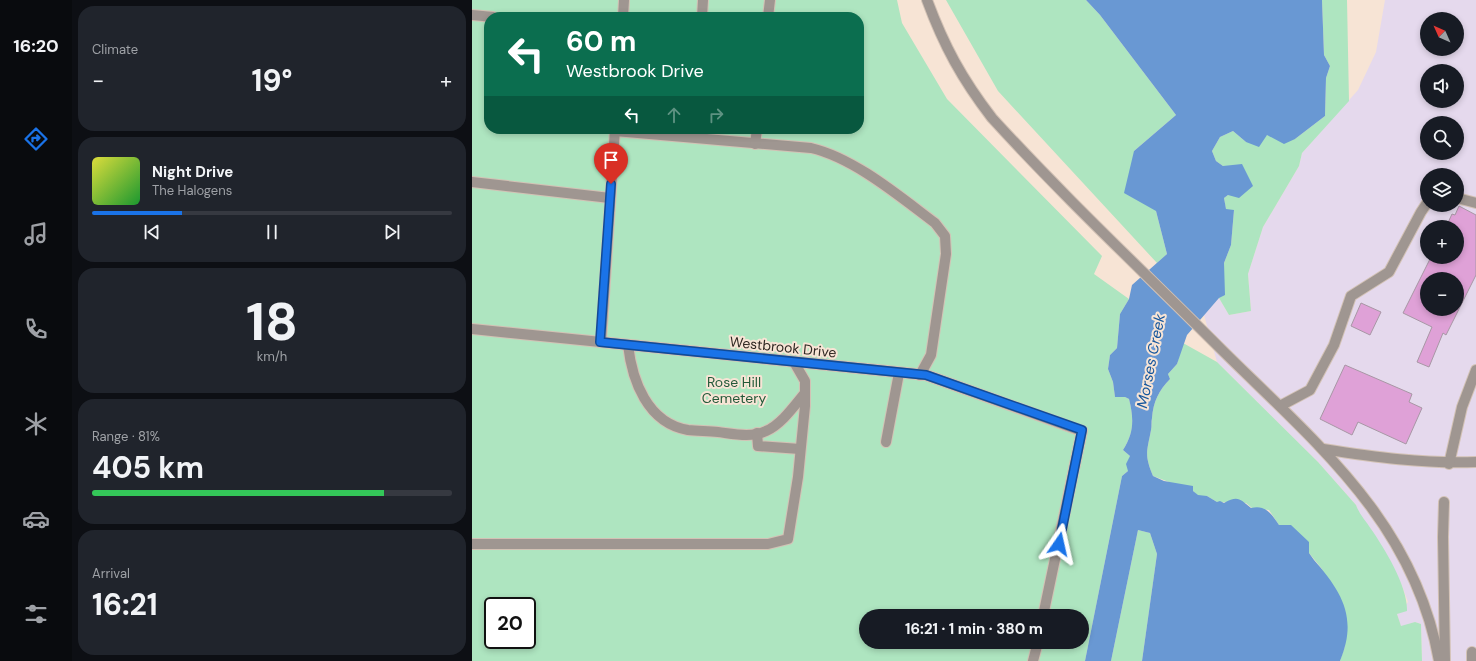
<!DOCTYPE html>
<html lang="en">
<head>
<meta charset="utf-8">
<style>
  :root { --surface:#171b24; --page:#20242c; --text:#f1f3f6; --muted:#9ea1a6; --line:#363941; --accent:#1a73e8 }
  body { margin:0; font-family:"DM Sans",sans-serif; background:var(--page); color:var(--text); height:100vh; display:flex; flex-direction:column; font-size:15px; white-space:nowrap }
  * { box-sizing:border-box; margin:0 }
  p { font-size:13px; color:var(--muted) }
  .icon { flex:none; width:22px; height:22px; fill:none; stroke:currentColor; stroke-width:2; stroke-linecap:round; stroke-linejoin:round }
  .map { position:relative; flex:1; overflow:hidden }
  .sheet { display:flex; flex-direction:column; gap:6px; padding:6px; background:#0d0f14; width:400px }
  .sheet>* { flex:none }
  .hud { position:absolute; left:12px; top:12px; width:380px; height:122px; border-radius:16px; box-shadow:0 2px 6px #0003; background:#0b6e4f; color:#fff; overflow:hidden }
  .needle { width:26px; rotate:315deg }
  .buttons { position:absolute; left:948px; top:12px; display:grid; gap:8px }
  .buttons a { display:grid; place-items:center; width:44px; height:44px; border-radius:50%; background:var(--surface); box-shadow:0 2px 6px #0003; font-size:20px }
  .speed { position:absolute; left:12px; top:597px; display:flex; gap:8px; font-size:20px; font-weight:700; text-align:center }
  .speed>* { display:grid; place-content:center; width:52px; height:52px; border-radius:50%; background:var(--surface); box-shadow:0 2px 6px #0003; line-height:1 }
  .speed .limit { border:2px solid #111; border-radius:6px; background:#fff; color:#111 }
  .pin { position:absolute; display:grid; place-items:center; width:34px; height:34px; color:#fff; margin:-41px -17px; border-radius:50% 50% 50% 0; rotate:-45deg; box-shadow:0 0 4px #0007 }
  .pin .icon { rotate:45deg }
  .me { position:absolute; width:44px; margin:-22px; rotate:11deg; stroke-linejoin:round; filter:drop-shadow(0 0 3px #0008) }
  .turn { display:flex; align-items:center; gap:14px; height:84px; padding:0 16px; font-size:18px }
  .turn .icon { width:52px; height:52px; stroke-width:2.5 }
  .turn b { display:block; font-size:28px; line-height:34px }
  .lanes { display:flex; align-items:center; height:38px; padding:0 16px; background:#0003; justify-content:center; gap:20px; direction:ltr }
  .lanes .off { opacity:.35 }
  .big { font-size:30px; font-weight:700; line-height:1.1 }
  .sheet .card { flex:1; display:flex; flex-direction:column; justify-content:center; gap:6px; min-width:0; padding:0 14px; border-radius:16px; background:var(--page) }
  .sheet .dial { align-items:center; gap:0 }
  .dial b { font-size:52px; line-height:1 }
  .song { display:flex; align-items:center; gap:12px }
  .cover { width:48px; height:48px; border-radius:6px; background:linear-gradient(135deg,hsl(60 70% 55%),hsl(130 70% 35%)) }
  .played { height:4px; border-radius:2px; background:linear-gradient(90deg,var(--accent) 25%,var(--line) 25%) }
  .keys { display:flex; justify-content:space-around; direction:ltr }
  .heat { display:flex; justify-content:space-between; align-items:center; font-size:22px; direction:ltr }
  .charge { height:6px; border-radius:3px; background:linear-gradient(90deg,#34c759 81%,var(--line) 0) }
  .trip { position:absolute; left:387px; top:609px; width:230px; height:40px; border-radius:20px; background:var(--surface); box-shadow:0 2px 6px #0003; font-weight:700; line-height:40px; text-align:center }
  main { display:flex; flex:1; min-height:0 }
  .menu { display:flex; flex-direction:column; width:72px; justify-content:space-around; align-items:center; background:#090b0e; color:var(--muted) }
  .menu .icon { width:28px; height:28px }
  .menu .active { color:var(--accent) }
  .menu b { font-size:18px; color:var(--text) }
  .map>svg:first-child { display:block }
</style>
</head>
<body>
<main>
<nav class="menu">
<b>16:20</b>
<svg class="icon active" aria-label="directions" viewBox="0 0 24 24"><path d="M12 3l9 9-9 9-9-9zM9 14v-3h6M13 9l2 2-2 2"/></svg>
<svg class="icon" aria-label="music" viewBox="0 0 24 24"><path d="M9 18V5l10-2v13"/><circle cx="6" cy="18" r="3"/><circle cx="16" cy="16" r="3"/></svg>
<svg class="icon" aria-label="phone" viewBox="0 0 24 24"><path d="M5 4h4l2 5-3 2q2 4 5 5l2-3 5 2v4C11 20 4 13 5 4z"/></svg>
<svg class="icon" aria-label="climate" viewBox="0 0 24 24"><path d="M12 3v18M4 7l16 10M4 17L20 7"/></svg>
<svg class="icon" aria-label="car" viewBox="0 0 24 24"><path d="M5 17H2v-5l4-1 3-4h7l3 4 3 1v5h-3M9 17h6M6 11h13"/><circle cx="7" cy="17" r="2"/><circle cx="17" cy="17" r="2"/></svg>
<svg class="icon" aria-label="filters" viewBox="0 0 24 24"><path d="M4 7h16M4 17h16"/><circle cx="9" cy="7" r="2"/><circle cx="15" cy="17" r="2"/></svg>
</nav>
<section class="sheet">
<div class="card"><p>Climate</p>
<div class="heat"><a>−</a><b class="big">19°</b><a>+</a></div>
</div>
<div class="card">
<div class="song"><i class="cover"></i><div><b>Night Drive</b><p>The Halogens</p></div></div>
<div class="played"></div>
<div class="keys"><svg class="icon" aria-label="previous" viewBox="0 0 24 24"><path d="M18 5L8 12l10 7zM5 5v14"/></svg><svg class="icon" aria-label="pause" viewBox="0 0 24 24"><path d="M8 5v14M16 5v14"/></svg><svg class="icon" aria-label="next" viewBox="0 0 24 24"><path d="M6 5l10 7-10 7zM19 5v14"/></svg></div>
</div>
<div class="card dial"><b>18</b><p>km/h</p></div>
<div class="card"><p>Range · 81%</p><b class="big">405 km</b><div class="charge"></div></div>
<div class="card"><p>Arrival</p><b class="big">16:21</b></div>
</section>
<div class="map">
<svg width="1004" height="661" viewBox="0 0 1004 661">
  <rect width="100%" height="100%" fill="#f7e4d5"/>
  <path fill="#e5d9ed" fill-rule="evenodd" d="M913,0H1004V661H950L949,624L943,622L929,627L925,614L936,602L930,586L916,557L886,512L884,505L846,462L745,362L732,315L747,298L757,315L779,311L776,274L791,227L827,166L830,153L886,90L904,52ZM955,19H985V49H955ZM955,71H985V101H955ZM955,123H985V153H955ZM955,175H985V205H955ZM955,227H985V257H955ZM955,279H985V309H955Z"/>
  <g fill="#aee5c0" fill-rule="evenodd">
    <path d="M0,0H425L430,23L475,99L630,256L622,274L657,299L648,314L645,348L638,355L636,369L641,382L643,397H653L657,399C662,419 662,433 651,450L658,456L656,471L650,476L613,661H0ZM17,17H387V129H17ZM21,606H55V640H21ZM394,616H610V642H394Z"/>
    <polygon points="474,0 614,0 628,15 704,115 662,151 684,211 695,254 685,263 526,91"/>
    <polygon points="850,0 875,0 877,101 830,153 827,166 791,227 776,274 779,311 757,315 747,298 752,274 752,263 759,245 762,210 754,210 752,198 756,195 751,166 744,161 740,151 748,137 761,131 774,142 795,135 823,139 853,116 854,78 858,66 852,55"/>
    <path d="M711,343L745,362L846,462L884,505C887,514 894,521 899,529C913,549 936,587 935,611L925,614L929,626L943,622L949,624L950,661H868L873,646L850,569L837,553L807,525L797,510L780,508L774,503L745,502L735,496H726L721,491L681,476C672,454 675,452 679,430C680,426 679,422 680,418C681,402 687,390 698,379L696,374L705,364Z"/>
    <polygon points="666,530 678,533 685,554 670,661 639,661"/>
  </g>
  <path fill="#6998d3" d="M614,0H850L852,55L858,66L854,78L853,116L823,139L812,144L795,135L787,147L774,142L761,131L748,137L740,151L744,161L751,166L770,164L781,186L767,198L756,195L752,198L754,209L762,210L759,245L752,263L753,295L747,298L715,335L705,364L696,374L698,379C687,390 681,402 680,418C679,422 680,426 679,430C675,452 672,454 681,476L692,481L721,486V491L726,495L735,496L745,502L748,501L752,503C766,495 768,499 779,508C794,504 800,515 807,525H819L837,542V553L842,560C870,592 886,618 868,661H670L685,554L678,533L666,530L639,661H613L650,476L656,471L654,464L658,456L651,450C662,433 662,419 657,399L653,397H643L641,382L636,369L638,355L645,348L648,314L657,299L660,285L695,254L684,211L652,193L662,151L704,115L628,15Z"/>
  <g fill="#dfa1d7" stroke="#a897a5" fill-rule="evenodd">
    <path d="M987,206L1004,215V275L974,335L971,333L957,367L945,362L960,327L931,313L959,257H985V227H974L980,214L983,215ZM955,279H985V309H955Z"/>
    <polygon points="889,303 909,312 898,335 879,326"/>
    <polygon points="873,365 940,394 937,402 950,408 934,444 886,422 880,435 848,419"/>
  </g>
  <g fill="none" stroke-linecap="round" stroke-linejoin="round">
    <defs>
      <g id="minor">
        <path d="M455,0C472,46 490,79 520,118C593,198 673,273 750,350C844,443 943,523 967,661"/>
        <polyline points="0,15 21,17"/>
        <polyline points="151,17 152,0"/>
        <polyline points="230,17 231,0"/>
        <polyline points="296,17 298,0"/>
        <path d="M143,131L339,148C382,158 427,196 463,223L473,236L474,254L459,355L448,375"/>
        <polyline points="283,144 285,129"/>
        <polyline points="0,182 138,198"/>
        <polyline points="985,198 1004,203"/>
        <polyline points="0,329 454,375 610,431 571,616"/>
        <polyline points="129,342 143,129"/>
        <path d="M156,345C160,380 175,423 216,430C226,431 236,431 246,432C262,434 280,438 294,431C309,425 323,405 333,393"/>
        <polyline points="808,406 838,390 862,345 879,296 917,272 949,212 955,203"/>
        <polyline points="285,433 286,446 328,449"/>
        <polyline points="414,442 427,373"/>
        <path d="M851,449C902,457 952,464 1004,462"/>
        <polyline points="977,464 990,407 1004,370"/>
        <polyline points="972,502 971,537 973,661"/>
        <polyline points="0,544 296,544 316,539 326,477 333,406 333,381 322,362"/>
        <polyline points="1000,652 1000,661"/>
        <polyline points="561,661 566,642"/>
      </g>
    </defs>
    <use href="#minor" stroke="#d3c2b5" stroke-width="12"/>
    <use href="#minor" stroke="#9f9691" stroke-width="10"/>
  </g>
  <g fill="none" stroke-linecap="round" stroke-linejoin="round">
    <defs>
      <polyline id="route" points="139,184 128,342 454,375 610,430 587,544"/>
    </defs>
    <use href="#route" stroke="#114b97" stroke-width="10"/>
    <use href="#route" stroke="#1a73e8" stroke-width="7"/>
  </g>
  <g text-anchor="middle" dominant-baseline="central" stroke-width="4" stroke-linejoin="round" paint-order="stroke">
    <g font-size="14" fill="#2f2823" stroke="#f7e4d5">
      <text transform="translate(311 347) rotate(6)">Westbrook Drive</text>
    </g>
    <g font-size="14" fill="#235939" stroke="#f7e4d5">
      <text x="262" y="382">Rose Hill<tspan x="262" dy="16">Cemetery</tspan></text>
    </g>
    <g font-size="15" font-style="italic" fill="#15569d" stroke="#f7e4d5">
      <text transform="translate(679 361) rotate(-79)">Morses Creek</text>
    </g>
  </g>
</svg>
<div class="buttons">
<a><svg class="needle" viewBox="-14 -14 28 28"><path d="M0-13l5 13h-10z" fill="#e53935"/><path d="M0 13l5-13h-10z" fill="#9ea1a6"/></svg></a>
<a><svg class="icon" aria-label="sound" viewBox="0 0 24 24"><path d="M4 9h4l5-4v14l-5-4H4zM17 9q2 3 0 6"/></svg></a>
<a><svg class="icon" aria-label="search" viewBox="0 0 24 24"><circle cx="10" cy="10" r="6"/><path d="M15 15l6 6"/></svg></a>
<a><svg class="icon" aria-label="layers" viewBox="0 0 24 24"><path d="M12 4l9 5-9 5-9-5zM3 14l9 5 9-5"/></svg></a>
<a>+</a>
<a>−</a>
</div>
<div class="speed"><div class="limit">20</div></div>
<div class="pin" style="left:139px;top:184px;background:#d93025"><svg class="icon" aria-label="arrive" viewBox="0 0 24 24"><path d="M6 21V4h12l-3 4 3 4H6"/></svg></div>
<svg class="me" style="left:587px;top:544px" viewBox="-20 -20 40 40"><path d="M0-17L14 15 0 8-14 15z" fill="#1a73e8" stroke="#fff" stroke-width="4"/></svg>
<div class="trip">16:21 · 1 min · 380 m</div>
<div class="hud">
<div class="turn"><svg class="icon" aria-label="left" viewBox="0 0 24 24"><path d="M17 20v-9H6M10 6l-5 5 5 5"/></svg><div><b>60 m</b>Westbrook Drive</div></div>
<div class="lanes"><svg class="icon" aria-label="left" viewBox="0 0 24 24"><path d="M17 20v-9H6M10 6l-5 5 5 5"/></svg><svg class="icon off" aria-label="ahead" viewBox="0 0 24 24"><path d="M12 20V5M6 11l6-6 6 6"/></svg><svg class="icon off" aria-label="right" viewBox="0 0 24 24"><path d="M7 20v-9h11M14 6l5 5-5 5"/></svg></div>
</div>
</div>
</main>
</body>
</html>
